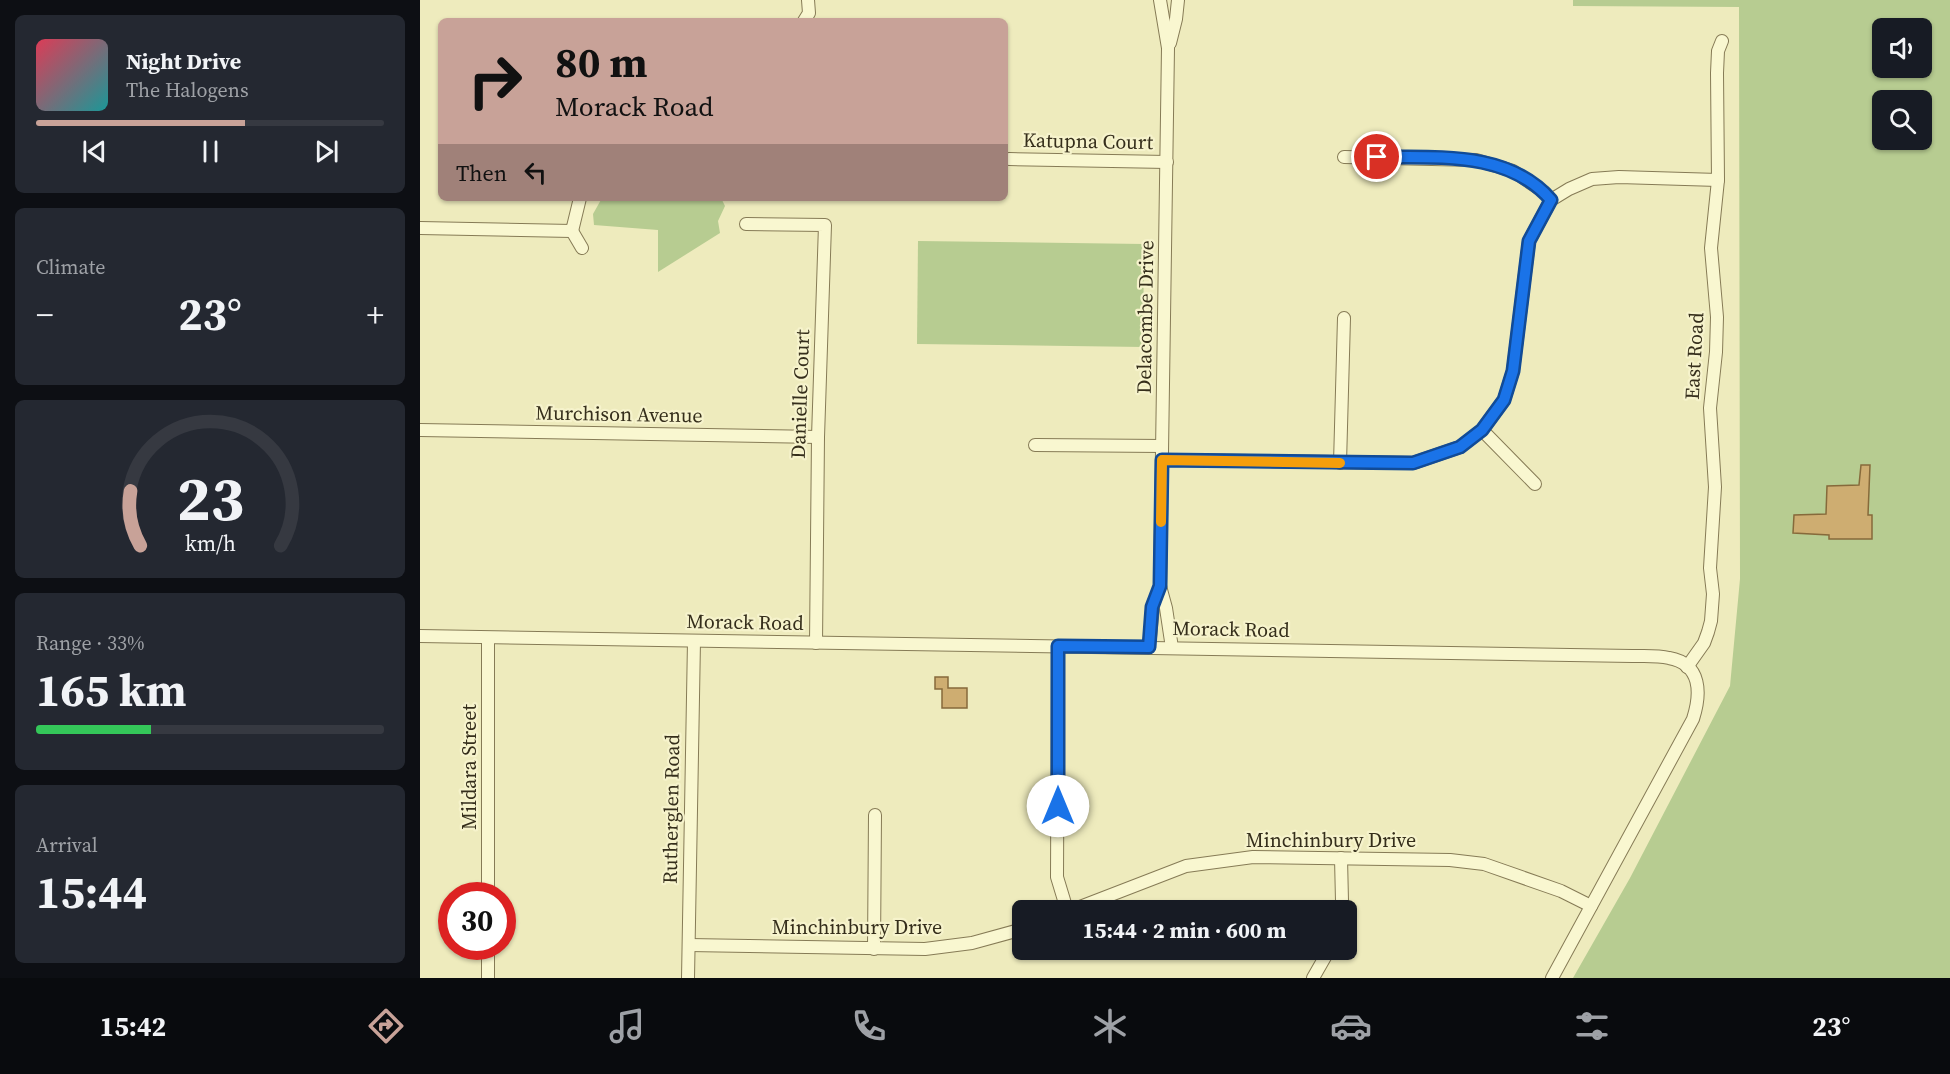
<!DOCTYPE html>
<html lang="en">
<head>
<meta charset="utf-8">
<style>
  :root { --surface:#171b24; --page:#242831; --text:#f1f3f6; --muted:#9ea1a6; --line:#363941; --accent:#c8a298 }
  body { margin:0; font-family:"Source Serif 4",serif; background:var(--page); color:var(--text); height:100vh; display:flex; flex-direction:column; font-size:22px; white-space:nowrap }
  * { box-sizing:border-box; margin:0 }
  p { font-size:20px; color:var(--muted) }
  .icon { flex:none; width:33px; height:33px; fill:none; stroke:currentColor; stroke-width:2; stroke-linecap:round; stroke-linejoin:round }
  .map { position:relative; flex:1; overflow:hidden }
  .drawer { display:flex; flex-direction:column; gap:15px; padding:15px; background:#0d0f14; width:420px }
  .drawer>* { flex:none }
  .guide { position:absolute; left:18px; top:18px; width:570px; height:183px; border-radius:9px; box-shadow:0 2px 4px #0004; background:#c8a298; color:#111; overflow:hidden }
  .controls { position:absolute; left:1452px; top:18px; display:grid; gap:12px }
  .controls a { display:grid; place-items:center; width:60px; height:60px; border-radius:9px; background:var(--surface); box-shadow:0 2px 4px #0004; font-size:30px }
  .speed { position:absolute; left:18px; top:882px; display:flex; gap:12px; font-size:30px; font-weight:700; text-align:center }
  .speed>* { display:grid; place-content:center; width:78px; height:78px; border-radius:50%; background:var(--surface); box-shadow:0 2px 4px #0004; line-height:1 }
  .speed .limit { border:9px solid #d22; background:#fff; color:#111 }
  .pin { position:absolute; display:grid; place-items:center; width:51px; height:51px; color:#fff; margin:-26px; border:3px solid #fff; border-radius:50%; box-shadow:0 2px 6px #0007 }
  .me { position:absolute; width:66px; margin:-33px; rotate:0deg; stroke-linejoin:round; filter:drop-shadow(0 0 4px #0008) }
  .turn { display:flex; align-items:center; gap:21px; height:126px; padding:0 18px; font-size:27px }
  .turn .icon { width:78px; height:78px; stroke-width:2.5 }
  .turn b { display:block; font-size:42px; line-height:51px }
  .then { display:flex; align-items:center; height:57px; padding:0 18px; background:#0003; gap:12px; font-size:22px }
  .big { font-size:45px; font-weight:700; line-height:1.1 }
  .drawer .widget { flex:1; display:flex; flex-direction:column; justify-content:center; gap:9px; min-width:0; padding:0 21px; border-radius:9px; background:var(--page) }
  .drawer .dial { align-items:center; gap:0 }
  .dial svg { height:156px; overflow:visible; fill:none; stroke:var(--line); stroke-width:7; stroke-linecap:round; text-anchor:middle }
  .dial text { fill:var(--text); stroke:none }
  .song { display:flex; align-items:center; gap:18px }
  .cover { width:72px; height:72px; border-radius:9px; background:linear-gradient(135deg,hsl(350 70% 55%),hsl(180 70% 35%)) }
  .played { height:6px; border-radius:3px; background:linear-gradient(90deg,var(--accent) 60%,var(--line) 60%) }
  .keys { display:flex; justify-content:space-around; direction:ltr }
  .heat { display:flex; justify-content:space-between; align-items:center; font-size:33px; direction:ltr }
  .charge { height:9px; border-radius:4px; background:linear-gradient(90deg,#34c759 33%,var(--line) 0) }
  .trip { position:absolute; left:592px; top:900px; width:345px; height:60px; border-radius:9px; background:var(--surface); box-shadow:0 2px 4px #0004; font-weight:700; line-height:60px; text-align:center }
  .dock { display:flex; height:96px; justify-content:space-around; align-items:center; background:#090b0e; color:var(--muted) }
  .dock .icon { width:42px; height:42px }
  .dock .on { color:var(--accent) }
  .dock b { font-size:27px; color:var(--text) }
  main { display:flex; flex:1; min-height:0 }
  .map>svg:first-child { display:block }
</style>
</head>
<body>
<main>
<section class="drawer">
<div class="widget">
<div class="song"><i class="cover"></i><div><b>Night Drive</b><p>The Halogens</p></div></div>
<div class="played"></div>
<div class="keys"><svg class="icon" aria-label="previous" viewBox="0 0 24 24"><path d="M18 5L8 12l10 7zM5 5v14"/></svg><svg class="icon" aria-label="pause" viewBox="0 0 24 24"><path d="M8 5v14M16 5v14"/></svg><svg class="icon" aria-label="next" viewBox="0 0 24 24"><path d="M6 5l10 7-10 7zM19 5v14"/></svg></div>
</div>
<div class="widget"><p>Climate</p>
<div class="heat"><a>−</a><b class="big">23°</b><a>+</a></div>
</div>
<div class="widget dial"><svg viewBox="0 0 100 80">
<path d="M14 69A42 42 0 1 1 86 69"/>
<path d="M14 69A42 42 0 0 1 9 41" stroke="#c8a298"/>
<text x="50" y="56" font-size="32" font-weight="700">23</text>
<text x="50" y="72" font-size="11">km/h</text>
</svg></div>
<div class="widget"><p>Range · 33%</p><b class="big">165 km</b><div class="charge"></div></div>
<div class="widget"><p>Arrival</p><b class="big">15:44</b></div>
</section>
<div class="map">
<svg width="1530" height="978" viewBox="0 0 1530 978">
  <rect width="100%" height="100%" fill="#eeebbd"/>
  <g fill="#b7cc91" fill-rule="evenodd">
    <path d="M1153,0H1530V978H1153L1210,878L1310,686L1320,579L1319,7L1153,6ZM1462,28H1502V68H1462ZM1462,100H1502V140H1462Z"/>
    <polygon points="182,198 301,198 305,206 298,221 300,233 238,272 238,230 174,225 173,214"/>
    <polygon points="498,241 724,244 723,347 497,344"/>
  </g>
  <g fill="#cead71" stroke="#866a3b" stroke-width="1.5">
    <polygon points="1441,465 1450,465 1448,515 1452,515 1452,539 1409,539 1409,535 1373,533 1374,515 1406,514 1407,486 1439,485"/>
    <polygon points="515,677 528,677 528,688 547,688 547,708 522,708 522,689 515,689"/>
  </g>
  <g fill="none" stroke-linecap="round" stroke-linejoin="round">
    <defs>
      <g id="minor">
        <polyline points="740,0 748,48 740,586 746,608 752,648"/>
        <polyline points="384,21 389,13 388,0"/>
        <polyline points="750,43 756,19 758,0"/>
        <polyline points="924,157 1056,160 1093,171 1124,192 1131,200"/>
        <polyline points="589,159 747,162"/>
        <polyline points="326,224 405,225 398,437 396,643"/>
        <polyline points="0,228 152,231 160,198"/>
        <polyline points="152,231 162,248"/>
        <polyline points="0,430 398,437"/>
        <polyline points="1062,430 1115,484"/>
        <polyline points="615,445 742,446"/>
        <polyline points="742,460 993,463 1040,447 1062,430 1084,400 1093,371 1109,241 1131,200 1149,189 1172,179 1199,177 1298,180"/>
        <polyline points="920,463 924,318"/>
        <path d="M0,636L1212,656C1224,656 1237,655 1249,658C1282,664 1281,694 1273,719L1132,978"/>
        <polyline points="638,646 637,877 647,910"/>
        <polyline points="729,647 733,607 740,587"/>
        <polyline points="1267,667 1284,643 1288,632 1291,621 1293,594 1290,568 1295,487 1290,408 1296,352 1297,317 1291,248 1298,180 1297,73 1298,51 1302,41"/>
        <polyline points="68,896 68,638"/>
        <polyline points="652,910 766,866 833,857 1030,860 1064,864 1141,891 1171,906"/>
        <polyline points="920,910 922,901 921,858"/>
        <polyline points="269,945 505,949 552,943 603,929"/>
        <polyline points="454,949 455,815"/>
        <polyline points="68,978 68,946"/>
        <polyline points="268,978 274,641"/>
        <polyline points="893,978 909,950"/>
      </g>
    </defs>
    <use href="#minor" stroke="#867b56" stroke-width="14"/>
    <use href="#minor" stroke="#f9f7d0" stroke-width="12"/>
  </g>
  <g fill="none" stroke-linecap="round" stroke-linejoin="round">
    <defs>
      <path id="route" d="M638,806V646L729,647L732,607L740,586L742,460L993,463L1040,447L1062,430L1084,400L1093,371L1109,241L1131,200C1088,150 1016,158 957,157"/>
    </defs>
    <use href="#route" stroke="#114b97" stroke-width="15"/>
    <use href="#route" stroke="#1a73e8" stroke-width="10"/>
    <polyline stroke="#f59e0b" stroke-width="10" points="741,522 742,460 920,463"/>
  </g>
  <g text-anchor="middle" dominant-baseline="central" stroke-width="4.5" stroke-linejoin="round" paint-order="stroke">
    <g font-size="20" fill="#352e1b" stroke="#f6f3cc">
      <text transform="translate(668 141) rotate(1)">Katupna Court</text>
      <text transform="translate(725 317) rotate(-89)">Delacombe Drive</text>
      <text transform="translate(1274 356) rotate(-87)">East Road</text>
      <text transform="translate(380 394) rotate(-88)">Danielle Court</text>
      <text transform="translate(199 414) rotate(1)">Murchison Avenue</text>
      <text transform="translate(325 622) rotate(1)">Morack Road</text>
      <text transform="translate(811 629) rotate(1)">Morack Road</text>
      <text transform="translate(49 767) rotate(-90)">Mildara Street</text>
      <text transform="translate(251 809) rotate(-89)">Rutherglen Road</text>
      <text x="911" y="840">Minchinbury Drive</text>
      <text x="437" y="927">Minchinbury Drive</text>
    </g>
  </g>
</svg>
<div class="controls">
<a><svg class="icon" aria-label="sound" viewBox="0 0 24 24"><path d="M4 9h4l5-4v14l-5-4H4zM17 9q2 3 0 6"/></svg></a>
<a><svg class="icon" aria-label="search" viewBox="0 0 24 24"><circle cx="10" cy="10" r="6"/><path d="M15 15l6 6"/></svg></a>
</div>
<div class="speed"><div class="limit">30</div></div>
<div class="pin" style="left:957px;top:157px;background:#d93025"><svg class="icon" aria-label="arrive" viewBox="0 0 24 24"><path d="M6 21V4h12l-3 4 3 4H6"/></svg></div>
<svg class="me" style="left:638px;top:806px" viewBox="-20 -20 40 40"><circle r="19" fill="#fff"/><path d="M0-13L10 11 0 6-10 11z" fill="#1a73e8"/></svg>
<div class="trip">15:44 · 2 min · 600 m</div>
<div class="guide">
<div class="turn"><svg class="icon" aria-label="right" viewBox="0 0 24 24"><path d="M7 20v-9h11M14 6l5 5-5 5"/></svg><div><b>80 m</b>Morack Road</div></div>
<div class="then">Then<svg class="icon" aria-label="left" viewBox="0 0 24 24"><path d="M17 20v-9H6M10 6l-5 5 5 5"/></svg></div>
</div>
</div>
</main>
<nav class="dock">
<b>15:42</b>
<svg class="icon on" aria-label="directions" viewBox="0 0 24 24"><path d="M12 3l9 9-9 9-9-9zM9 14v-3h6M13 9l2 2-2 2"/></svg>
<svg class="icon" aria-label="music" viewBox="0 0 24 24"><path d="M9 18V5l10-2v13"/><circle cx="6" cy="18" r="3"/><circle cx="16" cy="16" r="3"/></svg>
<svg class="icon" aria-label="phone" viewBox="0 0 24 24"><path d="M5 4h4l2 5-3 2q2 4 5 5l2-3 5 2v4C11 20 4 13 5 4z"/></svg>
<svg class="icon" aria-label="climate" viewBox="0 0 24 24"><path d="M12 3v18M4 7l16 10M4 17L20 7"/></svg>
<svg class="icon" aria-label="car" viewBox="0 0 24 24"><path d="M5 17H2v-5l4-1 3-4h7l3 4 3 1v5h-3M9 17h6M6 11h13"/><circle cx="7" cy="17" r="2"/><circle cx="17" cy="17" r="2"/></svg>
<svg class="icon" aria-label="filters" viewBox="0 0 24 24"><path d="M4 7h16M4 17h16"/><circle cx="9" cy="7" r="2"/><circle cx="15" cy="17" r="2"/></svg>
<b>23°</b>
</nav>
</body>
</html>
